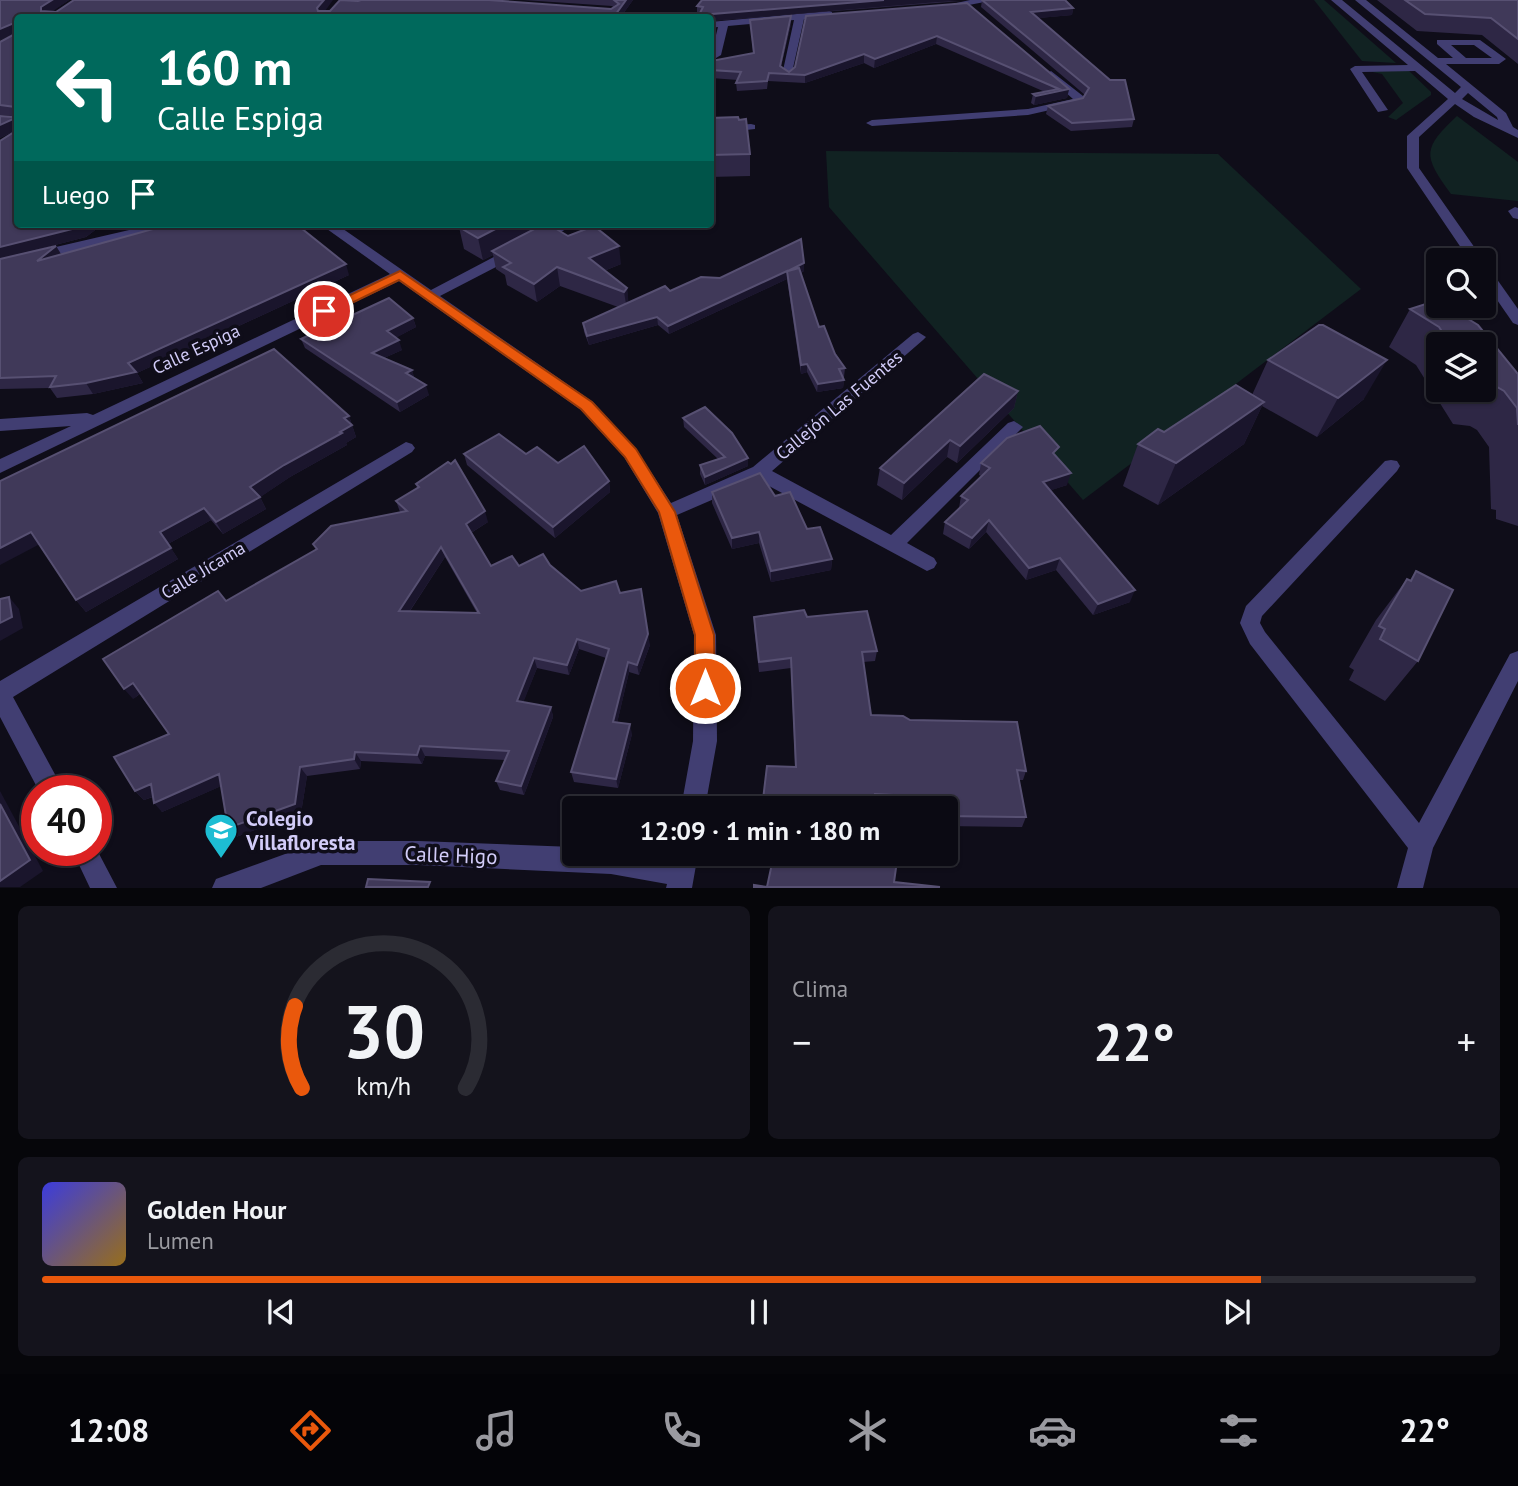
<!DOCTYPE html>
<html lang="es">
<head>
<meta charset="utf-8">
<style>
  :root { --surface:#0b0a13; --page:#14131c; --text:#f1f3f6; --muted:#9a9aa0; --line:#2b2b33; --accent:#ea580c }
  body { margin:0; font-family:"PT Sans",sans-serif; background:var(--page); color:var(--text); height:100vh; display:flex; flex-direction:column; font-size:26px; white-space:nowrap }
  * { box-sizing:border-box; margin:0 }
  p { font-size:23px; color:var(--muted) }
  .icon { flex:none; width:38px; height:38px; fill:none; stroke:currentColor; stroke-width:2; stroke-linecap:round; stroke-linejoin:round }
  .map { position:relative; height:888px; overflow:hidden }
  .side { display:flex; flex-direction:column; gap:18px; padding:18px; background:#06060a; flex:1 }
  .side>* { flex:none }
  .hud { position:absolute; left:14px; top:14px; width:700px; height:214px; border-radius:7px; box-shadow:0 2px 5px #0004,0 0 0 2px var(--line); background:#00695c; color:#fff; overflow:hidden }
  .controls { position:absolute; left:1426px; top:248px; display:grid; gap:14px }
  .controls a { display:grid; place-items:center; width:70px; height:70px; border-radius:7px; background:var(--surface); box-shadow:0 2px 5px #0004,0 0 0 2px var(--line); font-size:35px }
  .speed { position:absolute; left:21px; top:775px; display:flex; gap:14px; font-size:35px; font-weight:700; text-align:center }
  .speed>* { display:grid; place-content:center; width:91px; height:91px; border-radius:50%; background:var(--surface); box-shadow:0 2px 5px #0004,0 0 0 2px var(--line); line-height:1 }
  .speed .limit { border:10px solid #d22; background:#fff; color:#111 }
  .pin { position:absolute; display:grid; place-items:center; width:60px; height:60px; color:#fff; margin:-30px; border:4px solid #fff; border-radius:50%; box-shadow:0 2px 7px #0007 }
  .me { position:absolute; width:77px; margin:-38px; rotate:0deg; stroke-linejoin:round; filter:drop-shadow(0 0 5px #0008) }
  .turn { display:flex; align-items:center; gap:24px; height:147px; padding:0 28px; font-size:32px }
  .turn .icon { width:91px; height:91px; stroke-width:2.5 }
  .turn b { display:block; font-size:49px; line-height:60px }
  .then { display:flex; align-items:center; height:66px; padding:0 28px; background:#0003; gap:14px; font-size:26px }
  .big { font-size:52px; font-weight:700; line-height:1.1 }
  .side .widget { flex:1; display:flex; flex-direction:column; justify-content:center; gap:10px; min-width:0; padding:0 24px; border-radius:10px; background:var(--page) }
  .side .dial { align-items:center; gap:0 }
  .dial svg { height:182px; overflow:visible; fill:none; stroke:var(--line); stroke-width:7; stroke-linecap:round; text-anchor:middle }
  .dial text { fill:var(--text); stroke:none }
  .song { display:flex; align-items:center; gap:21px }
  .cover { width:84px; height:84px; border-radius:10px; background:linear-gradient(135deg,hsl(240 70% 55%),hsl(40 70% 35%)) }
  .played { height:7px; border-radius:4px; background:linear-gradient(90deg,var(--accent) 85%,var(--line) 85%) }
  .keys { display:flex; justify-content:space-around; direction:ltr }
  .heat { display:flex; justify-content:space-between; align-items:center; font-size:38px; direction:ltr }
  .side .tiles { flex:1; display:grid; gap:18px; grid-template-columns:1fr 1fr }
  .widget:last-child { grid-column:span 2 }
  .trip { position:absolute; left:562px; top:796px; width:396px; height:70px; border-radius:7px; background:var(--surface); box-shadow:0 2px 5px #0004,0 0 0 2px var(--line); font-weight:700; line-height:70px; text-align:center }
  .menu { display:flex; height:112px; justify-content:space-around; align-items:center; background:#040408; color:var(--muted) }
  .menu .icon { width:49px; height:49px }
  .menu .selected { color:var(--accent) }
  .menu b { font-size:32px; color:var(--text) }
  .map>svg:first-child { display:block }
</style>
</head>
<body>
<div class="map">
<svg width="1518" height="888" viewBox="0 0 1518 888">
  <rect width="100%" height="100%" fill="#0f0d19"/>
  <g fill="#122">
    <polygon points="1314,0 1324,0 1396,63 1362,61"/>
    <polygon points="1363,70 1409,71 1431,92 1431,95 1396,120 1388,117 1403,103 1382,74"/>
    <path d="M1457,116L1518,162V201L1451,194C1422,155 1423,148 1457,116Z"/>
    <polygon points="826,151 1218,154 1361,289 1083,500 829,207"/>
  </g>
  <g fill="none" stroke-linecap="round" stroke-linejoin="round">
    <g fill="#413e72" fill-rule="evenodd">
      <polygon points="970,0 995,0 948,9 943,6"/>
      <path d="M1331,0H1342L1455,93L1461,87L1355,0H1366L1438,58H1453L1437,44V40H1480L1506,59L1499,64H1446L1506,113L1513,127L1518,130V138L1474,117L1455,104L1419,137V168L1484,261H1470L1407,168V136L1448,99L1415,71L1362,72L1388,110L1378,112L1350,69L1355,66L1408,65ZM1451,45H1474L1492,58H1466ZM1468,93L1497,117L1498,120L1462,99Z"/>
      <polygon points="829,11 832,12 832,16 804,19 791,77 782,75 794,20 728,26 721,55 716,58 711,55 718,27 710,28 710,22"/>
      <polygon points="1051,71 1083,96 1085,98 1081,103 1028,115 872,126 866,123 872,120 1028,109 1073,99 1047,76 1046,74"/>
      <polygon points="751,124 755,125 755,129 710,134 710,127"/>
      <polygon points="1515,207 1518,208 1518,219 1513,218 1508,211"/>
      <polygon points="155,224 180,224 173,228 0,268 0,260"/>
      <polygon points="320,224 336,224 431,290 509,249 519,249 519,255 440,296 593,402 636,449 671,503 753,467 913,334 918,332 926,337 923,340 772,471 891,535 1008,423 1014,421 1023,427 907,543 934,558 937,563 934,568 927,571 758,480 677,515 716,635 717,741 705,808 681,808 693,741 694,635 658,513 624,457 581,410 399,281 0,473 0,459 71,426 0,431 0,419 87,413 93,415 390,274"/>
      <polygon points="558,224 575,224 543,242 538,243 531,239"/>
      <polygon points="1484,267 1489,268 1518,309 1518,325 1513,323 1484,281"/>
      <polygon points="406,442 412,444 415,448 412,452 13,697 64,791 39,791 0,717 0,681"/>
      <polygon points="1391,460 1397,461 1400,466 1397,471 1262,616 1260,623 1265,632 1419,823 1510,654 1518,651 1518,681 1433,848 1423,888 1397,888 1408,848 1250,644 1240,623 1246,606 1385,461"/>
      <polygon points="321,841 419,841 574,847 574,854 642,854 671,859 672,854 698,854 692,888 666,888 667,884 611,874 419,865 321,865 261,888 212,888 216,879"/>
      <polygon points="96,848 117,888 90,888 72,850 96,850"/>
    </g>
  </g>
  <g fill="#2e2745" fill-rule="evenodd">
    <polygon points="0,0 69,0 52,11 330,11 358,1 611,9 613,7 612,6 523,0 633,0 620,18 18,18 18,224 103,224 86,237 28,252 56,246 61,254 349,275 137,373 143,383 93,394 57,398 50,388 0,389 0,141 14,132 14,131 0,138 0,116 12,117 14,116 0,115 0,42 15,34 14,33 0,40"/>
    <polygon points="982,0 1073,8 1072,15 1038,18 1134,119 1132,127 1071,131 1046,114 1048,106 1083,98 1085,95 981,7"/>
    <polygon points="1377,0 1518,0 1518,64 1482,35 1417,31"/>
    <polygon points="961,1 710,21 710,18 699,18 699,14 697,13 697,6"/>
    <polygon points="967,3 1069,89 1067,98 1034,105 1031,103 1033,94 1045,92 936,44 874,68 864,63 805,83 768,81 767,89 737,91 736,83 738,80 711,78 711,61 753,53 750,20 791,24 781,67 789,72"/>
    <polygon points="710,118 750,154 750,176 710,177"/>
    <polygon points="464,224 534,224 535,229 568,236 621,264 604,271 627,288 628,303 720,278 804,271 801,273 819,327 845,368 844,377 842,377 844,380 843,388 817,392 807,372 801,374 787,279 669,334 658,325 589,345 584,332 583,323 618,307 560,286 537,302 507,285 505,275 496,269 493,255 483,260 464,249 459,227"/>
    <path d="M1438,300V306H1447L1478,325L1518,374V526L1496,519V510L1491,509L1489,447L1477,430L1470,426L1453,424L1416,365L1389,347L1410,309ZM1438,345H1484V390H1438Z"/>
    <polygon points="413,318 416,327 395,338 402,350 384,358 412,370 414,378 429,395 400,412 305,348 301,339"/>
    <polygon points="1268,360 1364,399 1317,437 1262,406 1244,444 1158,505 1123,486 1138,444 1252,395"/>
    <polygon points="1018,391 1014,408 957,463 947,457 902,500 877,485 880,468"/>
    <polygon points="349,416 356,437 346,443 347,445 290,477 260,497 266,509 223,534 211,520 168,544 178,559 86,612 76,600 39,544 0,481"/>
    <polygon points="683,418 748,458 748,466 705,485 700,474 700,465 718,459 684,427"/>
    <polygon points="464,454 526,454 558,463 609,481 610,492 555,538 467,465"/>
    <polygon points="1056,456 1067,485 1051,490 1130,602 1093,615 1056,570 1026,580 986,532 969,549 943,534 945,522 959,508 961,496 981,476 979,475 981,463"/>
    <path d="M416,484L488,522L471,533L491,566L550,565L581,591L620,593L650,645L639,675L629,672L617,723L632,734L618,788L574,782L571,772L606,658L579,649L569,675L537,668L523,702L551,707L553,717L524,795L500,790L496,781L505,760L425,756L422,764L361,761L360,769L307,776L301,813L236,837L221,786L162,812L153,797L144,800L135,791L169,734L140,694L133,699L226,601L316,550L313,544L400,512L396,501L417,488ZM445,557L477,613L410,611Z"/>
    <polygon points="712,492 775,496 807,529 832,559 831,570 771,582 759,543 732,549 712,503"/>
    <polygon points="1416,571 1418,661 1385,701 1349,680 1354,670 1349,667 1376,620 1407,579 1410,580"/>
    <polygon points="754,617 807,617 877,651 875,661 863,662 871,715 1026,771 1023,780 1019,780 1026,817 1022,827 945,826 945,808 930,808 930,806 876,804 795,766 791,668 759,672 754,627"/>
  </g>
  <g fill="#1a152c">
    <polygon points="52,0 69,0 46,16 41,11 41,7"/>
    <polygon points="324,0 333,0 320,18 317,8"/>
    <polygon points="626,0 633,0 620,18 613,18"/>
    <polygon points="884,0 961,0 710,21 710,18 699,18 699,15"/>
    <polygon points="1073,8 1072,15 1029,19 1031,12"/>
    <polygon points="791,16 791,24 779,74 780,66"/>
    <polygon points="14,23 18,32 0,40 0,29"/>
    <polygon points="937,36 936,44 874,68 875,59"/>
    <polygon points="864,54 864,63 805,83 805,75"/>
    <polygon points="1069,89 1067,98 1034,105 1036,96"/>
    <polygon points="13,119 18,129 0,138 0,125"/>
    <polygon points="84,224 103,224 86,237 0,259 0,247"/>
    <polygon points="505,224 534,224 536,233 492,251 493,255 483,260 478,238"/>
    <polygon points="56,246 62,256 37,261"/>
    <polygon points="619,246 621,264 591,276 589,258"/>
    <polygon points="804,263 804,271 789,278 788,271"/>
    <polygon points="346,264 349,275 137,373 143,383 93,394 86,383"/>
    <polygon points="557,267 560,286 537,302 534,284"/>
    <polygon points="787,271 787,279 669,334 668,326"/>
    <polygon points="627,288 629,306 627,310 624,292"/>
    <polygon points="657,317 658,325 589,345 587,336"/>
    <polygon points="413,318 416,327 390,341 387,331"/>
    <polygon points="399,340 402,350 375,362 372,353"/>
    <polygon points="1387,360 1364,399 1317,437 1338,398"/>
    <polygon points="807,364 807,372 801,374 801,365"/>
    <polygon points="412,370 415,380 406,373"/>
    <polygon points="844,380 843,388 817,392 818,384"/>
    <polygon points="426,385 429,395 400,412 397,402"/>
    <polygon points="1018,391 1014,408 957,463 960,446"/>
    <polygon points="1264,402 1244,444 1158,505 1176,463"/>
    <polygon points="349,416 356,437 346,443 347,445 290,477 259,498 260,497 266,509 223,534 216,522 250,487 284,465 340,432 344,418"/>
    <polygon points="950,440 947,457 902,500 904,483"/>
    <polygon points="748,458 748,466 705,485 705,477"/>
    <polygon points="1071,473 1067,485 1040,494 1043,482"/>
    <polygon points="609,481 610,492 555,538 553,527"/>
    <polygon points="204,508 211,520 168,544 160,532"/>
    <polygon points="485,511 488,522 469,534 466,524"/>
    <polygon points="989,520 986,532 969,549 972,538"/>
    <polygon points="31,532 40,544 0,565 0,548"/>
    <polygon points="759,532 759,543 732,549 732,538"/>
    <polygon points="441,547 445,557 403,621 399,611"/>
    <polygon points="171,548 178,559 86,612 76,600"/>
    <polygon points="1060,558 1056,570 1026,580 1029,568"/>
    <polygon points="832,559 831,570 771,582 771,571"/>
    <polygon points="1135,590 1130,602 1093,615 1098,604"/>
    <polygon points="9,597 19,609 23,628 0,641 0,623"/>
    <polygon points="648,634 650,645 639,675 637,665"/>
    <polygon points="577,639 579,649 569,675 567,665"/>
    <polygon points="534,658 537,668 520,711 517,701"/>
    <polygon points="628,662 629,672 615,732 613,722"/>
    <polygon points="133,683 141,693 133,699 124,689"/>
    <polygon points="551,707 553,717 524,795 521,786"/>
    <polygon points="630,724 632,734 618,788 616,779"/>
    <polygon points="420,746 425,756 422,764 417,755"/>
    <polygon points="355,752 361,761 360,769 354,759"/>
    <polygon points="300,767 307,776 301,813 236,837 228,828"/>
    <polygon points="219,774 226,784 162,812 154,803"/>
    <polygon points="151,784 160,794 144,800 135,791"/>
    <polygon points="0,791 43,871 20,887 0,887"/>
  </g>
  <g fill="#403959" stroke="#575072" stroke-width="2" fill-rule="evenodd">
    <polygon points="0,0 52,0 41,7 41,11 56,12 74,0 324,0 317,8 318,11 330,11 340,0 358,1 361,0 489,0 611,9 619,4 614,0 626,0 613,18 18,18 18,224 84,224 80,227 0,247 0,141 14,132 13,119 0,125 0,116 12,117 15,114 15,107 0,105 0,42 15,34 14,23 0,29"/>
    <polygon points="702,0 884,0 699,15 703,7 697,6"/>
    <polygon points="982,0 1065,0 1073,8 1031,12 1110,80 1125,80 1134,119 1072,123 1048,106 1083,98 1089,88"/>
    <polygon points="1405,0 1518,0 1518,39 1491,18 1425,14"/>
    <polygon points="967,3 1069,89 1036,96 1033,94 1059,89 937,36 875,59 864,54 805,75 769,73 767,81 736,83 741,72 711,70 711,61 754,53 750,20 791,16 780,66 789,72 795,67 806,16"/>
    <polygon points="738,117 739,120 746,119 750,154 710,155 710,118"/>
    <polygon points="171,224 296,224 346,264 128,363 136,372 86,383 50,387 56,376 0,378 0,259 56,246 37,261"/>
    <polygon points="464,224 505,224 478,238 459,227"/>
    <polygon points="544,224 548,224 568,236 594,226 619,246 589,258 627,288 624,292 557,267 534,284 503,267 511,263 492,251"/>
    <polygon points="801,239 804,263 788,271 799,268 819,327 824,326 835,354 845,368 839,369 844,380 818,384 807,364 801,365 787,271 668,326 657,317 587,336 583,323 665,286 670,291 701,277 720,278"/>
    <polygon points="389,298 413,318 387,331 399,340 372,353 412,370 406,373 426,385 397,402 301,339"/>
    <polygon points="1438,300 1438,306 1447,306 1478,325 1518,374 1518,425 1517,408 1504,391 1497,387 1484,386 1484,345 1451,345 1439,327 1410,309"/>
    <polygon points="1319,325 1323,325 1387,360 1338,398 1268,360"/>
    <polygon points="274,349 349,416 344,418 352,425 340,432 342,433 284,465 250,487 260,497 216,522 204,508 160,532 171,548 76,600 31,532 0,548 0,481"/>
    <polygon points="984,374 1018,391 960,446 950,440 904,483 880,468"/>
    <polygon points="1236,385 1264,402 1176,463 1138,444 1158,429 1164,432"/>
    <polygon points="705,407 732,433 748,458 705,477 700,465 725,457 683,418"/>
    <polygon points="1040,426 1059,447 1053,453 1071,473 1043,482 1135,590 1098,604 1060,558 1029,568 989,520 972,538 945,522 968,500 961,496 990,468 981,463 1007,438"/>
    <polygon points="499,434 526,454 537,447 558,463 584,446 609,481 553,527 464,454"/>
    <path d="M455,460L485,511L466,524L491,566L512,556L519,566L543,554L550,565L581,591L616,581L620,593L641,589L648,634L637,665L628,662L613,722L630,724L616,779L571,772L609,649L577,639L567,665L534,658L517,701L551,707L521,786L496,781L509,751L420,746L417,755L355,752L354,759L300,767L295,804L228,828L219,774L154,803L151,784L135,791L114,757L169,734L133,683L124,689L103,659L218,591L226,601L317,549L313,544L331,526L407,511L396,501L419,487L416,484L448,462L451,464ZM441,547L479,613L399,611Z"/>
    <polygon points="760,473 775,496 790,492 807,529 820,527 832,559 771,571 759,532 732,538 712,492"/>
    <polygon points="1416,571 1453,590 1418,661 1380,639 1385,629 1379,626 1407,579 1411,581"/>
    <polygon points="9,597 12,617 0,623 0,599"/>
    <polygon points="804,610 807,617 867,611 877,651 862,652 871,715 903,716 910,720 1017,722 1026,771 1017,770 1026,817 945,816 945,808 933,808 932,797 875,794 876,808 762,808 767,766 796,767 791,658 759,662 754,617"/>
    <polygon points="0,804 30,860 0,881"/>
    <polygon points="774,854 898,854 894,882 940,887 754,887 754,885 767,887"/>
    <polygon points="368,879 430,882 428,887 366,887"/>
  </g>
  <polygon fill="#ea580c" stroke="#983908" stroke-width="2" points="400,271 592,402 636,449 675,512 714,635 715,688 712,694 705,697 698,694 695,688 695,635 659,512 625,457 581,409 399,280 329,314 324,315 317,311"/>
  <defs>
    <symbol id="school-pin" viewBox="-11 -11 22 30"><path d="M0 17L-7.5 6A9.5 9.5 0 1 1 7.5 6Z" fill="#1dbdd3" stroke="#0f0d19"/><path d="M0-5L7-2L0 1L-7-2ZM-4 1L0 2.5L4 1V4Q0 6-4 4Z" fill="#fff"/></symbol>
  </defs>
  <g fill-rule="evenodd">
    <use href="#school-pin" x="202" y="811" width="38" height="52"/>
  </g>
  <g text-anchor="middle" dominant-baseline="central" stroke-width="7" stroke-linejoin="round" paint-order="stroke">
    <g font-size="18" fill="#d2ccf8" stroke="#0f0d19">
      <text transform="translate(196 349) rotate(-25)">Calle Espiga</text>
      <text transform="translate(839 405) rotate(-40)">Callejón Las Fuentes</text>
      <text transform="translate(203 570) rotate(-31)">Calle Jícama</text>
    </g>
    <g font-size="21" font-weight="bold" fill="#d2ccf8" stroke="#0f0d19" text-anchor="start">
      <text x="246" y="818">Colegio<tspan x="246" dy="24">Villafloresta</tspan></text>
    </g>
    <g font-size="21" fill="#d2ccf8" stroke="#0f0d19">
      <text transform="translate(451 855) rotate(2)">Calle Higo</text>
    </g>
  </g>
</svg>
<div class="controls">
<a><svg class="icon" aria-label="search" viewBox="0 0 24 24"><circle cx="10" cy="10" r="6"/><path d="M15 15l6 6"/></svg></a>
<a><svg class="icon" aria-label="layers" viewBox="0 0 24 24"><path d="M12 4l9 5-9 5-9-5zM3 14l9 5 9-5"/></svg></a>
</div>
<div class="speed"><div class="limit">40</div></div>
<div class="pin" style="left:324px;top:311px;background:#d93025"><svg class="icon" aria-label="arrive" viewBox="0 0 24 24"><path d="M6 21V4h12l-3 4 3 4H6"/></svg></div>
<svg class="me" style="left:705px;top:688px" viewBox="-20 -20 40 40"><circle r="17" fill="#ea580c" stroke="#fff" stroke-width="3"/><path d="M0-11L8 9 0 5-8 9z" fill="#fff"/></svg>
<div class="trip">12:09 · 1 min · 180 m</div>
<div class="hud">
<div class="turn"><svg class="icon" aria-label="left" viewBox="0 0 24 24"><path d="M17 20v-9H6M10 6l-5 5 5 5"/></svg><div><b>160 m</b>Calle Espiga</div></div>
<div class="then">Luego<svg class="icon" aria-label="arrive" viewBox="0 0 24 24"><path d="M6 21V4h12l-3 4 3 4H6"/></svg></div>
</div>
</div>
<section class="side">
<div class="tiles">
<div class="widget dial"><svg viewBox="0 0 100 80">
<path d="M14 69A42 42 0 1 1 86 69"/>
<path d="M14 69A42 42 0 0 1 11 33" stroke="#ea580c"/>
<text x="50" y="56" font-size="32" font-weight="700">30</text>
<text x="50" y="72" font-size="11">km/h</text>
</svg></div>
<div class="widget"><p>Clima</p>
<div class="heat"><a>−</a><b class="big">22°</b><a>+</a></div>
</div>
<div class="widget">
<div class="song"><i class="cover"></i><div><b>Golden Hour</b><p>Lumen</p></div></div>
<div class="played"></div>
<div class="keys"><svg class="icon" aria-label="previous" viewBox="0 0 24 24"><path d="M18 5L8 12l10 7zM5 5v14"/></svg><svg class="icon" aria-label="pause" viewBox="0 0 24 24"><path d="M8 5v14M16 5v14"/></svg><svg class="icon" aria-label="next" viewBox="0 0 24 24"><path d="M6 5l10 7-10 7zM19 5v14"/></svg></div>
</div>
</div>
</section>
<nav class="menu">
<b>12:08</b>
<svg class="icon selected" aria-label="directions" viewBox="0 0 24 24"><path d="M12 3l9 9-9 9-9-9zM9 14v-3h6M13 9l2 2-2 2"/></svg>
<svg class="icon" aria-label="music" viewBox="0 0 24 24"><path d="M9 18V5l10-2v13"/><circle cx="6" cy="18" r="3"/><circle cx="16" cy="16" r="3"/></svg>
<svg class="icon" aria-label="phone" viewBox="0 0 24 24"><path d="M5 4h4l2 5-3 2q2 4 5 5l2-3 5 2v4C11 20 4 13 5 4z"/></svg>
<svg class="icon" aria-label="climate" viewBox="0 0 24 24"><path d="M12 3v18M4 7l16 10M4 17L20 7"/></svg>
<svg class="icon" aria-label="car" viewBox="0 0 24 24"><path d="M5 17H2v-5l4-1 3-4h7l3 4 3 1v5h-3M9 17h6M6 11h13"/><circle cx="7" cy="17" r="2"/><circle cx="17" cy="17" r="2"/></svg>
<svg class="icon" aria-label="filters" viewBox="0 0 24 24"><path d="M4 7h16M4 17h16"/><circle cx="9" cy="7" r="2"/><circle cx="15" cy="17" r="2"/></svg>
<b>22°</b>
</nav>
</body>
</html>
